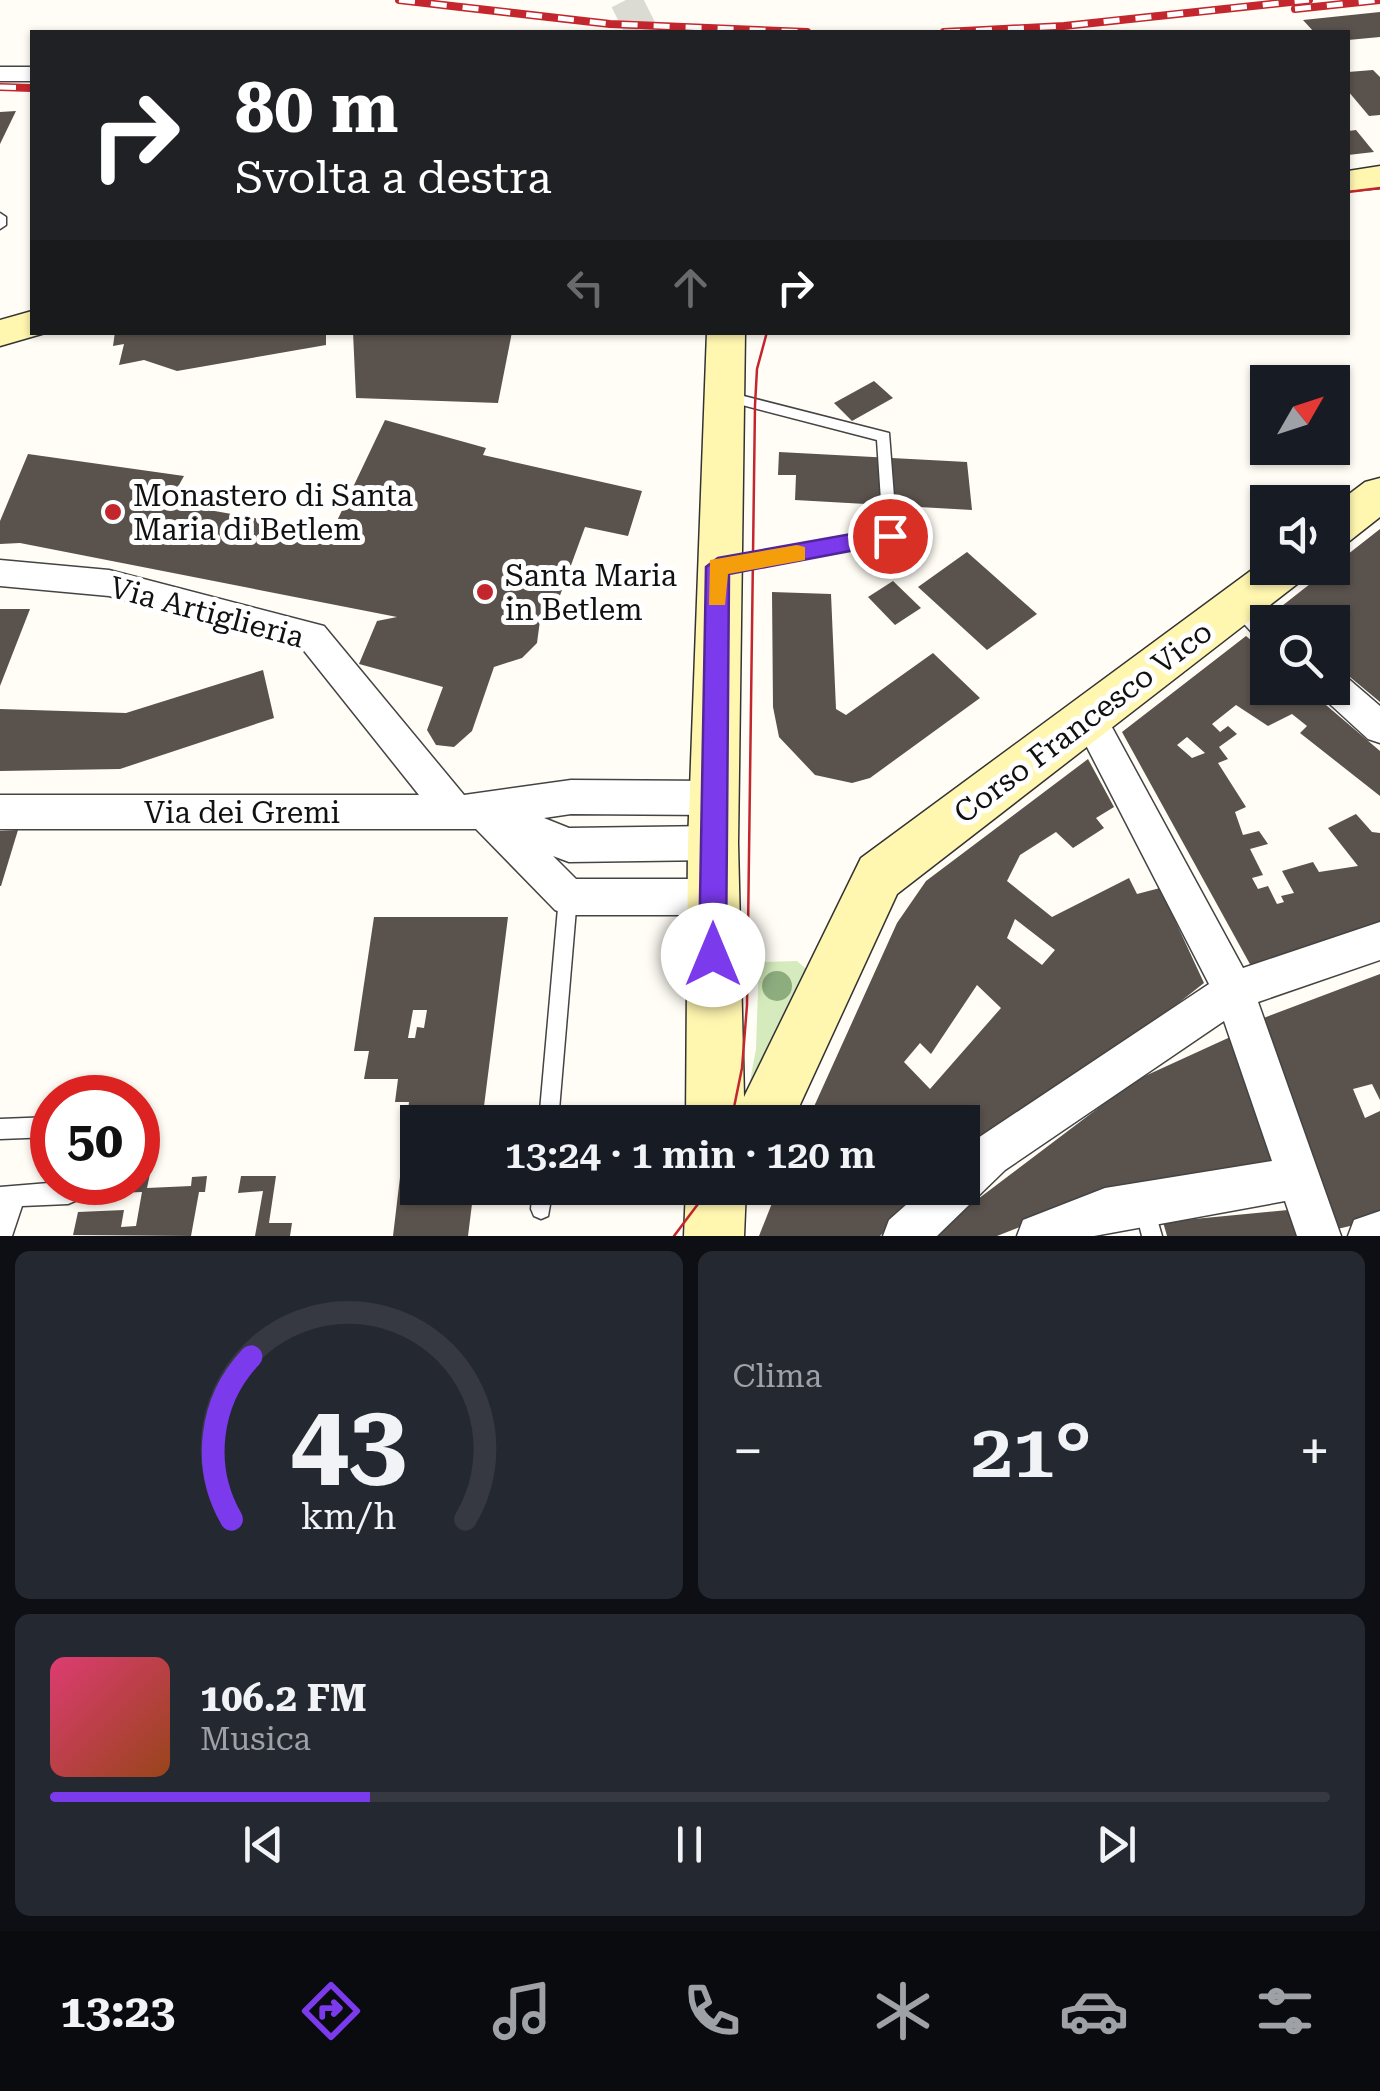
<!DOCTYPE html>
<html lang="it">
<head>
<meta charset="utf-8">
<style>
  :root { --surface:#171b24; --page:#242831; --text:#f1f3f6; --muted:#9ea1a6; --line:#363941; --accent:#7c3aed }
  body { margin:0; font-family:"Roboto Serif",serif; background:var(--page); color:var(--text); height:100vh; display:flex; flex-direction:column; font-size:38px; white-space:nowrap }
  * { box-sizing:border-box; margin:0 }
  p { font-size:32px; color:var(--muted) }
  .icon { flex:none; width:55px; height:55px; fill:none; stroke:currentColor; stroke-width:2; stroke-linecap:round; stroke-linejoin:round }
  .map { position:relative; height:1236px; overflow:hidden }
  .sheet { display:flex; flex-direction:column; gap:15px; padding:15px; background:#0d0f14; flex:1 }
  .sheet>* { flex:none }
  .guide { position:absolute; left:30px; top:30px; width:1320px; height:305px; border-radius:0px; box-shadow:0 2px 8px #0004; background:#202124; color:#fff; overflow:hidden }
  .needle { width:65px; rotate:51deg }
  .buttons { position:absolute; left:1250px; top:365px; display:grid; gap:20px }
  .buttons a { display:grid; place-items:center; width:100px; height:100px; border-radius:0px; background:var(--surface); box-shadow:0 2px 8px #0004; font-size:50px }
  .speed { position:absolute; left:30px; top:1075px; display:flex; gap:20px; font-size:50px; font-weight:700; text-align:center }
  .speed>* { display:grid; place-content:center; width:130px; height:130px; border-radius:50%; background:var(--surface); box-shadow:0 2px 8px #0004; line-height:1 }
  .speed .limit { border:15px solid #d22; background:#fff; color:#111 }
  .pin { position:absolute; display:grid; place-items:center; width:85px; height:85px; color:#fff; margin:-42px; border:5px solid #fff; border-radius:50%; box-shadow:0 2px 10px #0007 }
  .me { position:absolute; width:110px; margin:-55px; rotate:0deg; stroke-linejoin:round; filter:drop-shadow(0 0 8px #0008) }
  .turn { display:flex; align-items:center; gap:35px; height:210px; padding:0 40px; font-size:45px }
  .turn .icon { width:130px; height:130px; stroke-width:2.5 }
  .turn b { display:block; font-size:70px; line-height:85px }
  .lanes { display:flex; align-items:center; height:95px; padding:0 40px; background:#0003; justify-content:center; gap:50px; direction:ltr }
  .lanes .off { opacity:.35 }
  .big { font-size:75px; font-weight:600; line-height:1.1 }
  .sheet .tile { flex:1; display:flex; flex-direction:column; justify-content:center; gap:15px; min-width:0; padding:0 35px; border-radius:15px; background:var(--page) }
  .sheet .dial { align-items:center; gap:0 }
  .dial svg { height:260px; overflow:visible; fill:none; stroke:var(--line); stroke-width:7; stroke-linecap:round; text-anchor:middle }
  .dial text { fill:var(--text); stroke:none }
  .song { display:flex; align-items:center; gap:30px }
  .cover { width:120px; height:120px; border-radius:15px; background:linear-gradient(135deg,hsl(340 70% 55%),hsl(20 70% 35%)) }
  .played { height:10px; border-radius:5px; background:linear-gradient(90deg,var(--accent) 25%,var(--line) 25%) }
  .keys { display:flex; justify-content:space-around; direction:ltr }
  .heat { display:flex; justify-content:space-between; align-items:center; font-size:55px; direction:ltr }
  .sheet .tiles { flex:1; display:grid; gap:15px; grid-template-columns:1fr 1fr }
  .tile:last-child { grid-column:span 2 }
  .trip { position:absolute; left:400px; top:1105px; width:580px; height:100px; border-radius:0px; background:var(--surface); box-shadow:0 2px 8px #0004; font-weight:600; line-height:100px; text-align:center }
  .dock { display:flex; height:160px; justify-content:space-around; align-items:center; background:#090b0e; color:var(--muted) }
  .dock .icon { width:70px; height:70px }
  .dock .active { color:var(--accent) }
  .dock b { font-size:45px; color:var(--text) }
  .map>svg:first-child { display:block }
</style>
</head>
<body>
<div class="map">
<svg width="1380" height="1236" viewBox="0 0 1380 1236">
  <rect width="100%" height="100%" fill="#fffdf5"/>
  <polygon fill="#d5ebbd" points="797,961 806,969 804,977 750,1081 756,1049 759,962"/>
  <g fill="#5a524d" fill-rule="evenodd">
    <polygon points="1380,12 1380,37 1348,40 1348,32 1314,32 1303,20"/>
    <polygon points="1373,70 1380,77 1380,115 1369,116 1348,91 1348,72"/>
    <polygon points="16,111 0,144 0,112"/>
    <polygon points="1356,130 1374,152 1348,155 1348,131"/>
    <polygon points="115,332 326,332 326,345 177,371 144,360 119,365 124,344 113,346"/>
    <polygon points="353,332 512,332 498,403 356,398"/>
    <polygon points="874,381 893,398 852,421 834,403"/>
    <polygon points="385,420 486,448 483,455 642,491 628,536 585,527 555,609 541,613 537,643 522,658 494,667 472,731 454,747 436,745 427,730 443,687 359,664 377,621 397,617 20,543 0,544 0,521 28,454 184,476 169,503 311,528 315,521 335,525"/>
    <polygon points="779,452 967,462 972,510 795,500 796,475 778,475"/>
    <polygon points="1380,529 1380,702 1332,662 1332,622 1284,622 1273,613"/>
    <polygon points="967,552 1037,614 987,650 918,587"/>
    <polygon points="893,581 921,608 895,625 868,597"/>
    <polygon points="772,592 831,594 836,709 846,715 933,653 980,698 870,778 852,783 815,775 779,737 773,707"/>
    <polygon points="0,609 30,609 0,686"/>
    <path d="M1246,636L1268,654V688H1306L1380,751V796L1300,733L1307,726L1292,714L1268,726L1236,705L1212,724L1220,732L1228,726L1237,734L1219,747L1228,759L1218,763L1246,807L1235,812L1243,835L1259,831L1268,844L1250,849L1263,875L1252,878L1258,889L1268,886L1277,904L1284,902L1281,896L1294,893L1282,871L1313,862L1319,872L1358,866L1328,828L1356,814L1372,832L1380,833V926L1251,966L1122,732ZM1187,737L1205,753L1192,758L1177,745Z"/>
    <polygon points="263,670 274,718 120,769 0,771 0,709 126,713"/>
    <path d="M1088,759L1114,807L1096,818L1104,828L1073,848L1056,832L1020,855L1007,881L1052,917L1129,878L1137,894L1160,888L1204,983L1093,1070L962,1163V1122H890L894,1116L883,1109L877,1122H807L897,923L926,881ZM1015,919L1055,950L1042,965L1007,938ZM977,985L1001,1008L930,1089L904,1062L920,1043L931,1054Z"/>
    <polygon points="18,830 1,886 0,886 0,831"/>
    <path d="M374,917H508L482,1122H418V1188H474L468,1236H393L409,1102H395L398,1079H364L369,1051H354ZM413,1010H427L424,1028L417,1027L415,1038H408Z"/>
    <polygon points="1380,974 1380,1100 1372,1084 1353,1089 1365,1118 1380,1111 1380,1219 1333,1230 1253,1022"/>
    <polygon points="1239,1033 1285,1170 1087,1201 997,1236 929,1236 1134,1081"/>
    <polygon points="153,1159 147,1188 191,1186 192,1177 207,1176 205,1192 199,1192 191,1236 73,1235 78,1212 124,1210 121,1227 136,1226 142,1192 93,1194 96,1182 138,1182 138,1160"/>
    <polygon points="241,1176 276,1176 269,1223 292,1223 290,1236 255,1236 263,1191 238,1193"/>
    <polygon points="778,1188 928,1188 880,1236 759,1236"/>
    <polygon points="1298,1209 1307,1236 1167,1236 1163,1222"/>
  </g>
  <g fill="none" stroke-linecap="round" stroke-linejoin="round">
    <polyline stroke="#dbdad3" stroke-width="32" stroke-dasharray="32 16" stroke-linecap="butt" points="626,0 642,32"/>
    <defs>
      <g id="lane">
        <polygon points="0,213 6,217 6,225 0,229"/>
        <polygon points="728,392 889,433 897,535 895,539 721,572 716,570 714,566 716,562 721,560 883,531 877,440 723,400 721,397 723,394"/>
        <polygon points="568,889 574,891 577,897 558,1122 539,1122 559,897 562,891"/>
        <polygon points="52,1117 52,1137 0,1139 0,1119"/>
        <polygon points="61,1182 81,1182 75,1201 68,1204 22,1206 12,1236 0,1236 0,1187"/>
        <polygon points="533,1188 553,1188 548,1216 541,1219 534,1216 531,1209"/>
        <polygon points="1145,1199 1152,1202 1162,1236 1142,1236 1135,1209 1138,1202"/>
      </g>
      <g id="street">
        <rect x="0" y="67" width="32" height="14"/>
        <polygon points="0,560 109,570 324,626 464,795 571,780 714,781 727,786 732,798 727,810 714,815 571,814 544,818 569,828 713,826 726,831 731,843 726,855 713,860 569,862 553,856 576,879 712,879 725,884 731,897 725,910 712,915 568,915 555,910 476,829 0,829 0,795 419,795 301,647 109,596 0,586"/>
        <polygon points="1241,590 1280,617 1282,622 1268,622 1268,641 1256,637 1225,603 1230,594"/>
        <polygon points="1332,670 1344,675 1380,706 1380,743 1368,739 1320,695 1316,688 1332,688"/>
        <polygon points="1089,703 1101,707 1243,968 1380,922 1380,960 1258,1002 1341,1236 1297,1236 1285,1201 1094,1236 1017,1236 1023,1220 1105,1188 1272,1161 1224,1021 1005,1170 937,1236 883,1236 889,1220 925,1188 962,1188 962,1152 975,1140 1209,984 1072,718 1077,707"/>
        <polygon points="1380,1211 1380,1236 1348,1236 1354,1220"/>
      </g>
      <g id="secondary">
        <polygon points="1380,166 1380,188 1348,191 1348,171"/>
        <polygon points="32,311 32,332 45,333 0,346 0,320"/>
        <polygon points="707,332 745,332 738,843 744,1097 861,858 1268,558 1268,568 1308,568 1301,581 897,894 792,1122 686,1122 688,843"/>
        <polygon points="1380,478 1380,517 1347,543 1332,548 1332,507 1365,482"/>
        <polygon points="686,1188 746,1188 744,1236 684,1236"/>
      </g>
    </defs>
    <use href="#lane" stroke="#444" stroke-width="3"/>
    <use href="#street" stroke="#444" stroke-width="3"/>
    <use href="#secondary" stroke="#333" stroke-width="3"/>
    <use href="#lane" fill="#fff" fill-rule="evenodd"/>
    <use href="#street" fill="#fff" fill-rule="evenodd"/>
    <use href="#secondary" fill="#fff6b0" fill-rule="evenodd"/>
    <g stroke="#c4262e" stroke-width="2.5">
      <polyline points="1348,192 1380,188"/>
      <polyline points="731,1122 742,1068 747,1005 755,405 757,369 767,332"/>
      <polyline points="674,1236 710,1188"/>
    </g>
    <defs>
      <g id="rail">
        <polyline points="399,0 610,24 807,32"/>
        <polyline points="1295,9 1380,0"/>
        <polyline points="944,32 1064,26 1309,0"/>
        <polyline points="0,87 32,88"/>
      </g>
    </defs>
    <use href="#rail" stroke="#c4262e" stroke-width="8"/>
    <use href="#rail" stroke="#fff" stroke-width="5" stroke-dasharray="16" stroke-linecap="butt"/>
  </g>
  <circle fill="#8dad7f" cx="777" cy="986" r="15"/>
  <polygon fill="#7c3aed" stroke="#51269a" stroke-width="2.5" points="890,527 901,536 897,542 729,574 726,955 722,965 713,969 703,965 699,955 706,567 718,558"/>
  <polygon fill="#f59e0b" points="797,545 805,547 805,560 728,574 725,605 709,605 710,560"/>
  <g fill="#c4262e" stroke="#fff" stroke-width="4">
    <circle cx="113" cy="512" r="10"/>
    <circle cx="485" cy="592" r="10"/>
  </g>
  <g text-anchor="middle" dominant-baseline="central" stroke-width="10" stroke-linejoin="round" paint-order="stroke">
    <g font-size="30" fill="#111" stroke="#fff" text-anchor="start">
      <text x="133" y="495">Monastero di Santa<tspan x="133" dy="34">Maria di Betlem</tspan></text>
      <text x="505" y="575">Santa Maria<tspan x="505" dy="34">in Betlem</tspan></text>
    </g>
    <g font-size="30" fill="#111" stroke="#fff">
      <text transform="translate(207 612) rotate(15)">Via Artiglieria</text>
      <text transform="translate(1083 722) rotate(-37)">Corso Francesco Vico</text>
      <text x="242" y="812">Via dei Gremi</text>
    </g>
  </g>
</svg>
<div class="buttons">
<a><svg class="needle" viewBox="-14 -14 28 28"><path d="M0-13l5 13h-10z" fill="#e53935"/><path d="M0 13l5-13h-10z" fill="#9ea1a6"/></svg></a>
<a><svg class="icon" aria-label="sound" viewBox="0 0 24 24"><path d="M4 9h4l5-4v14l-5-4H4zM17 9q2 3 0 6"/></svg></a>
<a><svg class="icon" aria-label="search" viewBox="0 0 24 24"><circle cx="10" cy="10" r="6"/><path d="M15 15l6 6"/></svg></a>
</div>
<div class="speed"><div class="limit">50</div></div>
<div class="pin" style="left:890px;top:536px;background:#d93025"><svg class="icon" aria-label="arrive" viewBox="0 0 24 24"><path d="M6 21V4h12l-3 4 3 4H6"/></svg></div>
<svg class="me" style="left:713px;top:955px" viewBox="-20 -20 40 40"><circle r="19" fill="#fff"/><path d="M0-13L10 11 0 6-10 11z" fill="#7c3aed"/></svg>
<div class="trip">13:24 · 1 min · 120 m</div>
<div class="guide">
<div class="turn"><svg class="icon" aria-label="right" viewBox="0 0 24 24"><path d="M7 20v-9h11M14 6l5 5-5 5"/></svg><div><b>80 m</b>Svolta a destra</div></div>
<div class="lanes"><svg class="icon off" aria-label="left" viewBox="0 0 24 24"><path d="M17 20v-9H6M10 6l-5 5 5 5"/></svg><svg class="icon off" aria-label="ahead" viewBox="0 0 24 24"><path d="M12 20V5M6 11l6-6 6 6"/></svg><svg class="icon" aria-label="right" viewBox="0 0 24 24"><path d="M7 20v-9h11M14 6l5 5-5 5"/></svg></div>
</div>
</div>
<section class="sheet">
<div class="tiles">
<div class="tile dial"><svg viewBox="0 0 100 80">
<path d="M14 69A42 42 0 1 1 86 69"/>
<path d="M14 69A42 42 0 0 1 20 19" stroke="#7c3aed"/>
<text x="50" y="56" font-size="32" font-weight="700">43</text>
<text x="50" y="72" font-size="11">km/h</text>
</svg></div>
<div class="tile"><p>Clima</p>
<div class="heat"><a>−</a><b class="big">21°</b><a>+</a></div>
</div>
<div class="tile">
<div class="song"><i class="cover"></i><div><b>106.2 FM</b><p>Musica</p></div></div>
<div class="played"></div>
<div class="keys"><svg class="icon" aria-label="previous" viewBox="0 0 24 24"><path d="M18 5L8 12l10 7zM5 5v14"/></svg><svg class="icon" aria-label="pause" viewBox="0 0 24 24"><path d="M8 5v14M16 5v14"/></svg><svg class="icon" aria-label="next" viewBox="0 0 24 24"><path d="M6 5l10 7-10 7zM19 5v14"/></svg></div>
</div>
</div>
</section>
<nav class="dock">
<b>13:23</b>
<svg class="icon active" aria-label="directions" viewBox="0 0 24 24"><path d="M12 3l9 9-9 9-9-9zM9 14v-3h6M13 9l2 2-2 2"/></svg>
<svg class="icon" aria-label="music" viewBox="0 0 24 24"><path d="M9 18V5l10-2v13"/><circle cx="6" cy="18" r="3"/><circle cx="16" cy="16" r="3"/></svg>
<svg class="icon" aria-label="phone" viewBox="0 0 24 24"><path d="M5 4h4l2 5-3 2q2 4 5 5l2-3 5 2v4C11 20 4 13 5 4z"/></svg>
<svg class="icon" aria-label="climate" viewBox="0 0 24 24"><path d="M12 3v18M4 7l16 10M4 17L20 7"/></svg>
<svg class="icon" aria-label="car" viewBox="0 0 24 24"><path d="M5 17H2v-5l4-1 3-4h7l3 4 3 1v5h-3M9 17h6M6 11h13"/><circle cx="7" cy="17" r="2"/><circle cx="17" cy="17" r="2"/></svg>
<svg class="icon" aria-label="filters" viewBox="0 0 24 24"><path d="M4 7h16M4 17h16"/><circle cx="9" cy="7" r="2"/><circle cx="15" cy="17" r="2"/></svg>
</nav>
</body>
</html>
